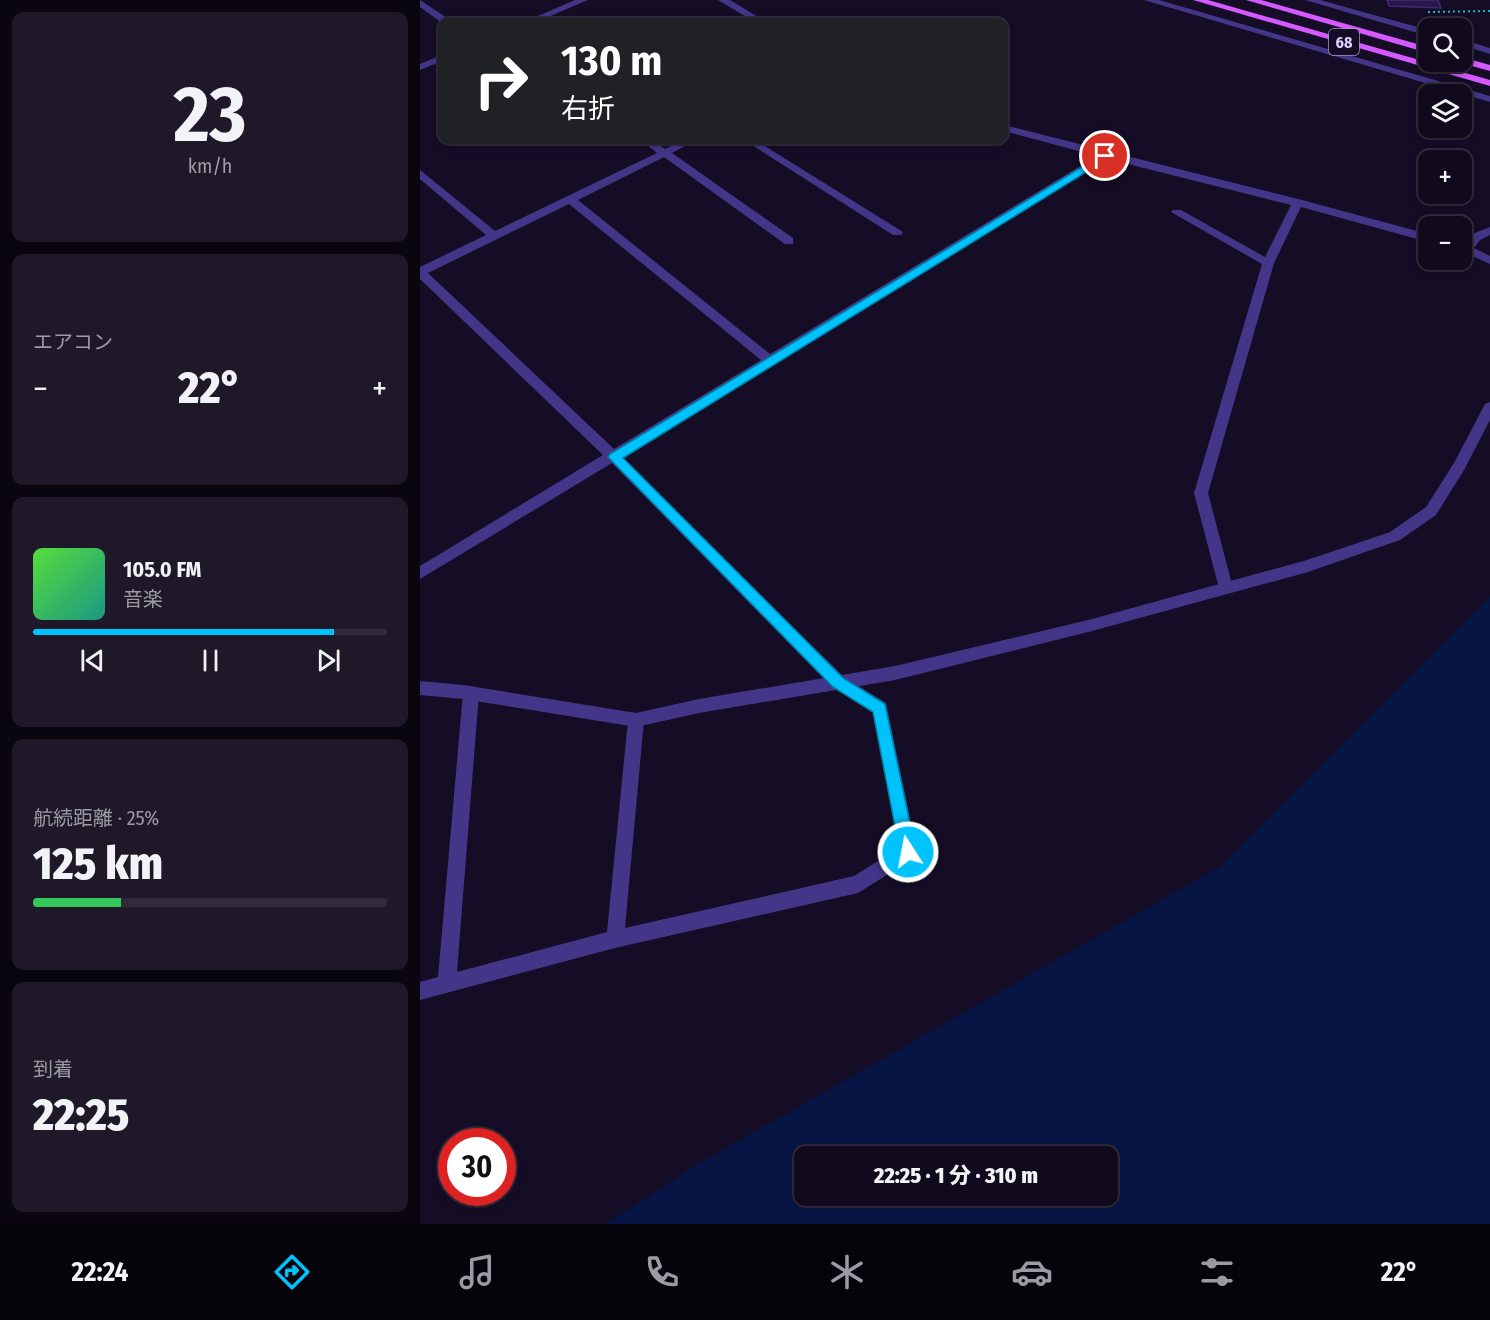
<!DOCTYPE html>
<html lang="ja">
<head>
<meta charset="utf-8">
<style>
  :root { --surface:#100a1c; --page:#1e1829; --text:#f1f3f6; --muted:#9c9aa3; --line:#302b3b; --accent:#00c3fd }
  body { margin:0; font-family:"Fira Sans Condensed","Noto Sans JP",sans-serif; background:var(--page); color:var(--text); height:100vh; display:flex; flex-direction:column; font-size:22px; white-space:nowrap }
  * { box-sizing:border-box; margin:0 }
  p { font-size:20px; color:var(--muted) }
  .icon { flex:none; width:33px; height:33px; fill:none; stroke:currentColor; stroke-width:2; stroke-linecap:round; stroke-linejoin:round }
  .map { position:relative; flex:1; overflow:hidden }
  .side { display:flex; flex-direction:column; gap:12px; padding:12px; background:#09060f; width:420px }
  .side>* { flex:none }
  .top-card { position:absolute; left:18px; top:18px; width:570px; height:126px; border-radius:12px; box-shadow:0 3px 9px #0003,0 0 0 2px var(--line); background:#202124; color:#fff; overflow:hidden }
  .controls { position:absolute; left:998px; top:18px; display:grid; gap:12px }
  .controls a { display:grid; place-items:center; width:54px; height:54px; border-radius:12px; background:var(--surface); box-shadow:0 3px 9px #0003,0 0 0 2px var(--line); font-size:30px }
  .speed { position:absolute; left:18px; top:1128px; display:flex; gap:12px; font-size:30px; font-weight:700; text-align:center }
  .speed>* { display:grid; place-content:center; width:78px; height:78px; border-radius:50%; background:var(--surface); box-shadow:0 3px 9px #0003,0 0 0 2px var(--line); line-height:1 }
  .speed .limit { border:9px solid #d22; background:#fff; color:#111 }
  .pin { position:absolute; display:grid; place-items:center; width:51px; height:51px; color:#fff; margin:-26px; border:3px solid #fff; border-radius:50%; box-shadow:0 2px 6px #0007 }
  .me { position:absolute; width:66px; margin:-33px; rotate:349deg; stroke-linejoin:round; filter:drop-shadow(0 0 4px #0008) }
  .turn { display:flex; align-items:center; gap:21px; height:126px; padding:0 24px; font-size:27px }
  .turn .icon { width:78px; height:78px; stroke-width:2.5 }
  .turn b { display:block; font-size:42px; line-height:51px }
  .big { font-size:45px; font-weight:800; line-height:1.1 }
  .side .card { flex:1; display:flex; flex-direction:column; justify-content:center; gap:9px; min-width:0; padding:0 21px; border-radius:12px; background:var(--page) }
  .side .dial { align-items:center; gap:0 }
  .dial b { font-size:78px; line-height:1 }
  .song { display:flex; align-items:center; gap:18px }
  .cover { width:72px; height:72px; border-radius:9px; background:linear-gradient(135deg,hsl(110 70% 55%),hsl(170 70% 35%)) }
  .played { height:6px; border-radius:3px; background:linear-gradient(90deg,var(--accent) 85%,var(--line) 85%) }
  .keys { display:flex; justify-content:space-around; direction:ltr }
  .heat { display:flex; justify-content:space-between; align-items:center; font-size:33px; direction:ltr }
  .charge { height:9px; border-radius:4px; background:linear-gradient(90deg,#34c759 25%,var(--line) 0) }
  .trip { position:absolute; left:374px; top:1146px; width:324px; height:60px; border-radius:12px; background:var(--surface); box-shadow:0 3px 9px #0003,0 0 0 2px var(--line); font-weight:800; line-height:60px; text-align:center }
  .menu { display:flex; height:96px; justify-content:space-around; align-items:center; background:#06040b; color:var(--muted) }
  .menu .icon { width:42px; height:42px }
  .menu .active { color:var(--accent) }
  .menu b { font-size:27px; color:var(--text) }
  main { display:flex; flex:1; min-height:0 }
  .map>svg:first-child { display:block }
</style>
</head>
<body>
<main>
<section class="side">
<div class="card dial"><b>23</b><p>km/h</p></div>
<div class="card"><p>エアコン</p>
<div class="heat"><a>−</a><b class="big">22°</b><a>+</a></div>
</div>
<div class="card">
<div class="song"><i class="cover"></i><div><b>105.0 FM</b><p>音楽</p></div></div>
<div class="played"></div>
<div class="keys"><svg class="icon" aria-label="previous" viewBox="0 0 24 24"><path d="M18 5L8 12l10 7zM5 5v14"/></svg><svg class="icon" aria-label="pause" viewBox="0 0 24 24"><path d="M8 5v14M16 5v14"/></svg><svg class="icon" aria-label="next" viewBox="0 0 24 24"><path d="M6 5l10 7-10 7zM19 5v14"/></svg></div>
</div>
<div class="card"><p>航続距離 · 25%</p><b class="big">125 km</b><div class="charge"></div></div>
<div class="card"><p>到着</p><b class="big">22:25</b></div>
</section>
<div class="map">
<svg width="1070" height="1224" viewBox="0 0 1070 1224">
  <rect width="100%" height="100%" fill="#150d26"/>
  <path fill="#071545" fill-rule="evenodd" d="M1070,597V1224H186L273,1167L801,866ZM384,1156H687V1196H384Z"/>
  <polygon fill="#281848" stroke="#422975" stroke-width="1.5" points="967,0 1018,0 1021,8 969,6"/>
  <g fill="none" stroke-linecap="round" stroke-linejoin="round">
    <polyline stroke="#27b3be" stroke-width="2" stroke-dasharray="2 3" stroke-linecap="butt" points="1008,12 1070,11"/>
    <g fill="#433587" fill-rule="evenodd">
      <polygon points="0,0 30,20 31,22 22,23 0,7"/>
      <polygon points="155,0 168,0 116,22 104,22"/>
      <polygon points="298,0 310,0 346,22 335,22"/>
      <polygon points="724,0 739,0 1070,96 1070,102"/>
      <polygon points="885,0 900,0 1008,30 1008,36"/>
      <polygon points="1041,39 1070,48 1070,54 1041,45"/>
      <polygon points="22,55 22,61 0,70 0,64"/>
      <path d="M584,125L882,200L1008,234V242L881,207L854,263L788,493L813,588L811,592H801L799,588L774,493L842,264L751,212L753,210H761L845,257L871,205L688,159L202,457L424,677L466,703L497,852L494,858L438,893L195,948L0,1000V982L18,977L43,693L45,688L51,686L57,688L59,693L37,972L187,932L208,720L210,715L216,713L222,715L224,720L205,928L434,876L479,848L453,712L412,687L192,463L0,579V566L183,455L0,279V267L66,235L0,179V170L75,231L237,153L221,140H232L245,149L264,140H276L252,153L373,238V244H365L244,157L158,200L350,354L677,156L584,131ZM149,204L341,360L194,449L8,273Z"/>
      <polygon points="324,140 335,140 483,232 481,235 473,235"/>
      <polygon points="1070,227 1070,235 1060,240 1054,248 1070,256 1070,264 1041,251 1041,243 1045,245 1052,234"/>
    </g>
    <polygon fill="#433587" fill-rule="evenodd" points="1070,402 1070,420 1044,470 1016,515 980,540 888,572 672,631 475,680 279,713 216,727 43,699 0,695 0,681 43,685 216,713 279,699 475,666 672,619 887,560 970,532 1006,507 1034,463 1065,404"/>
    <g fill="#d659ff" fill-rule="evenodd">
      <polygon points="773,0 788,0 1070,80 1070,86"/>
      <polygon points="826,0 841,0 1008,47 1008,53"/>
      <polygon points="1041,57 1070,65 1070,71 1038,62 1041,62"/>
    </g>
  </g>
  <polygon fill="#00c3fd" stroke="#007fa4" stroke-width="1.5" points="685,153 690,156 689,158 203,458 423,678 465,704 496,852 494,858 488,860 483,858 480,852 453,712 413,687 188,457 190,454"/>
  <g text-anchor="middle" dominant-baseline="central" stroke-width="6" stroke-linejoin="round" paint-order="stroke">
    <rect fill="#150d26" stroke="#a197be" stroke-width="1.5" x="909" y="29" width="30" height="26" rx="4.5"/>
    <g font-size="16" font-weight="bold" fill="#ddd2ff">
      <text x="924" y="42">68</text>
    </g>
  </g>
</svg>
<div class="controls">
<a><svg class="icon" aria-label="search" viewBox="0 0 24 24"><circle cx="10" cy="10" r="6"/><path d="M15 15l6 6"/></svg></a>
<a><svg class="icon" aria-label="layers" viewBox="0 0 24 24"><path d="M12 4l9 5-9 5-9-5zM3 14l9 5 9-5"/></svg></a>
<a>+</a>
<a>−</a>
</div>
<div class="speed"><div class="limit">30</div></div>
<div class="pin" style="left:685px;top:156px;background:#d93025"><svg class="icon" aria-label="arrive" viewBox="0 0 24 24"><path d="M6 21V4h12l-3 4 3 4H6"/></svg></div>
<svg class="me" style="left:488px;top:852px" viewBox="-20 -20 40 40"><circle r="17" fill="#00c3fd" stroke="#fff" stroke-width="3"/><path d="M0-11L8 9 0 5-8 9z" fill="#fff"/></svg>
<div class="trip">22:25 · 1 分 · 310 m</div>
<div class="top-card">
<div class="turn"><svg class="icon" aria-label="right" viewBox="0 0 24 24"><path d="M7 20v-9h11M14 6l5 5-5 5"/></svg><div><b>130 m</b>右折</div></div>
</div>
</div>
</main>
<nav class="menu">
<b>22:24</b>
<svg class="icon active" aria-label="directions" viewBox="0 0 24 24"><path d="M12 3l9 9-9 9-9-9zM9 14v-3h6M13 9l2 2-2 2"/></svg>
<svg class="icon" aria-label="music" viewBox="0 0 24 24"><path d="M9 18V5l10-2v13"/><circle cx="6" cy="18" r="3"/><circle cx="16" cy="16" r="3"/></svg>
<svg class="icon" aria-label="phone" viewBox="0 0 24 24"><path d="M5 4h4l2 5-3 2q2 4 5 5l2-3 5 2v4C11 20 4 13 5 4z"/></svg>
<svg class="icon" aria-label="climate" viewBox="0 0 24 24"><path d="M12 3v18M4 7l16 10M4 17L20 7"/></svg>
<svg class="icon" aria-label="car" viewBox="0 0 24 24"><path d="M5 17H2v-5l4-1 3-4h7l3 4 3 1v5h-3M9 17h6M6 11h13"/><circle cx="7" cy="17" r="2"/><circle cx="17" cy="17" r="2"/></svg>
<svg class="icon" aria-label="filters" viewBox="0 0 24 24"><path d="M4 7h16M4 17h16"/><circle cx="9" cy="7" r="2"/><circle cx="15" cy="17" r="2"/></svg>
<b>22°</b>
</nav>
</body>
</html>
